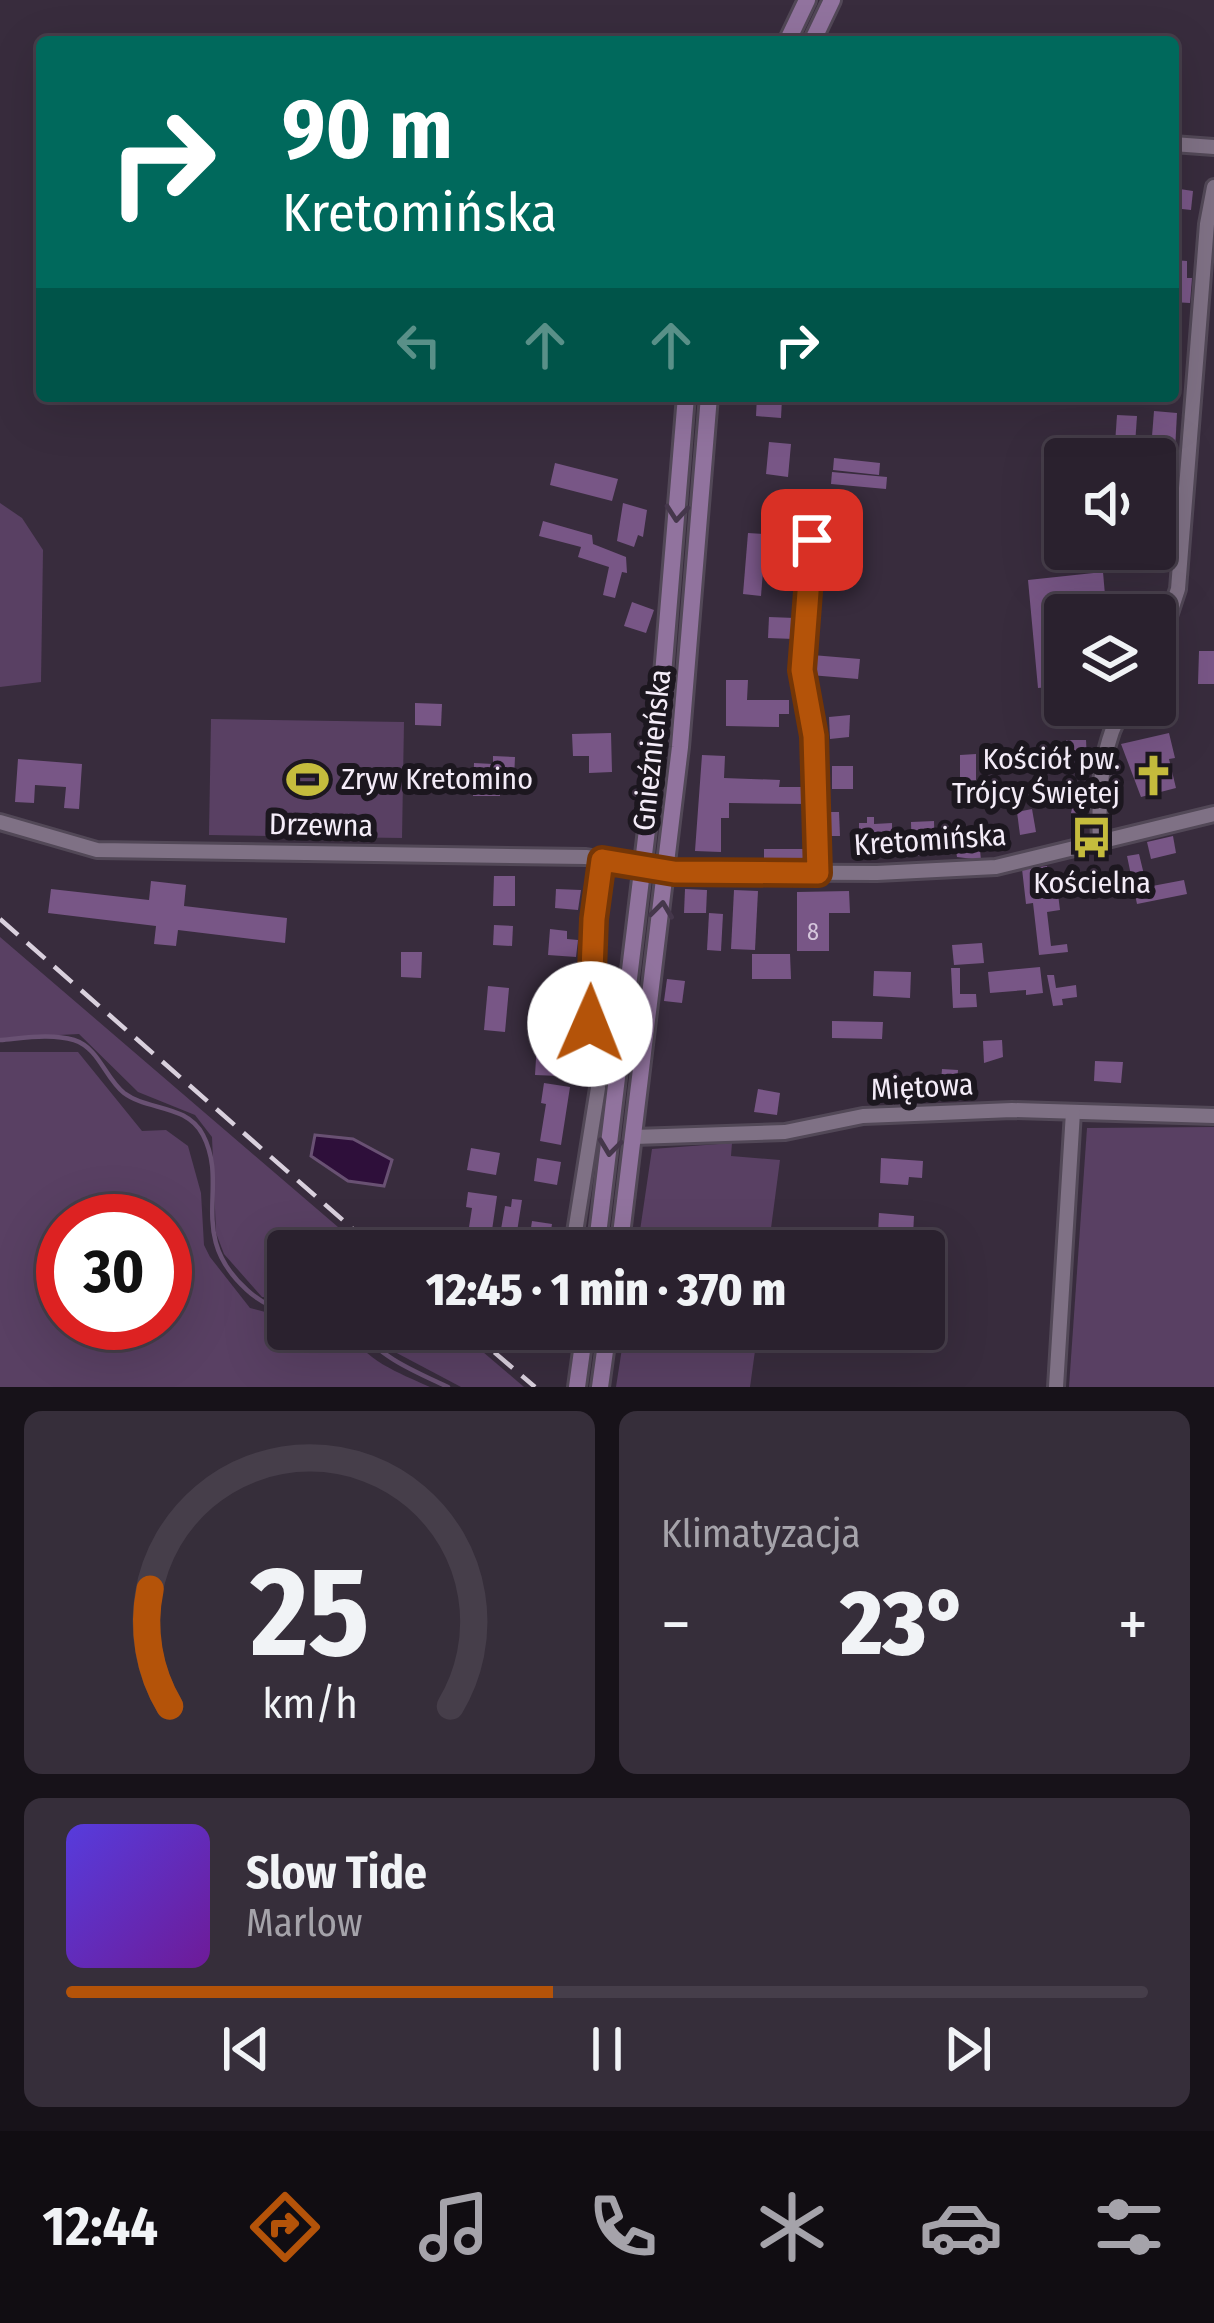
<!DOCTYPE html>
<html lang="pl">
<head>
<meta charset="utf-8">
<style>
  :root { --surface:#2a212e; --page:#362e3a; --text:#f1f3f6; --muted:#a5a3aa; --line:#463e4a; --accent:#b45309 }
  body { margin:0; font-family:"Fira Sans Condensed",sans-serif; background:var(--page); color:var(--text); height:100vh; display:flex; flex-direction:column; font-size:45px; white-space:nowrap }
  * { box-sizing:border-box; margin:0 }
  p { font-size:39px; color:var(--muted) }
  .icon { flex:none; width:66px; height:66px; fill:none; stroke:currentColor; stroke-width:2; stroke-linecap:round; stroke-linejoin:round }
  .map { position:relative; height:1387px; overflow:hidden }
  .sheet { display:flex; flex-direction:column; gap:24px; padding:24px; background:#171219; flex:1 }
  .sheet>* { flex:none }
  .guide { position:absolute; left:36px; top:36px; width:1143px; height:366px; border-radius:12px; box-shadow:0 12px 48px #0002,0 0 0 3px var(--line); background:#00695c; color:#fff; overflow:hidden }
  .buttons { position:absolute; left:1044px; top:438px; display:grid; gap:24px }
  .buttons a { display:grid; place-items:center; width:132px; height:132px; border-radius:12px; background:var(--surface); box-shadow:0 12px 48px #0002,0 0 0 3px var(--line); font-size:60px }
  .speed { position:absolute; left:36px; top:1194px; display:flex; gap:24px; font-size:60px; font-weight:700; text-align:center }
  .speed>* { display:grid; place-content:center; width:156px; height:156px; border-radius:50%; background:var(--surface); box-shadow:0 12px 48px #0002,0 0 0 3px var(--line); line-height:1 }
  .speed .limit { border:18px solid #d22; background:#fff; color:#111 }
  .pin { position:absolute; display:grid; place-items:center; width:102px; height:102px; color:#fff; margin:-51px; border-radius:24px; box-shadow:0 6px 18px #0006 }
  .me { position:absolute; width:132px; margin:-66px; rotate:1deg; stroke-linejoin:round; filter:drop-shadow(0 0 9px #0008) }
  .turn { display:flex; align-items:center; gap:42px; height:252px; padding:0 48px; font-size:54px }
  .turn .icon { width:156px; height:156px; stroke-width:2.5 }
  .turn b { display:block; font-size:84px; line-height:102px }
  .lanes { display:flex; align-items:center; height:114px; padding:0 48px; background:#0003; justify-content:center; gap:60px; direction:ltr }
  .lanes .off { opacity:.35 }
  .big { font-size:90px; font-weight:800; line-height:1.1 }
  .sheet .widget { flex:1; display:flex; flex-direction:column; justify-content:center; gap:18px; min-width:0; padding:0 42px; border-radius:18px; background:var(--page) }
  .sheet .dial { align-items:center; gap:0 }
  .dial svg { height:312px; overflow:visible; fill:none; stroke:var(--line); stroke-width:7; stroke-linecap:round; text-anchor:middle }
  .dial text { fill:var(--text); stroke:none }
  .song { display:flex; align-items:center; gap:36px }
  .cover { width:144px; height:144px; border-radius:18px; background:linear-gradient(135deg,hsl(250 70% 55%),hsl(280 70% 35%)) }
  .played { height:12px; border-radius:6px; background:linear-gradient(90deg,var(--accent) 45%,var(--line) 45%) }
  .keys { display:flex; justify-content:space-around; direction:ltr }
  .heat { display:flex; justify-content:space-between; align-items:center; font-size:66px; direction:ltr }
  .sheet .tiles { flex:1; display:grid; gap:24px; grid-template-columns:1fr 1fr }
  .widget:last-child { grid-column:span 2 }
  .trip { position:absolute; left:267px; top:1230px; width:678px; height:120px; border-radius:12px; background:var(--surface); box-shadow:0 12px 48px #0002,0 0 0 3px var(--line); font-weight:800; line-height:120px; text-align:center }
  .menu { display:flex; height:192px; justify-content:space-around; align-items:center; background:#110d12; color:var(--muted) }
  .menu .icon { width:84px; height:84px }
  .menu .on { color:var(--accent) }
  .menu b { font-size:54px; color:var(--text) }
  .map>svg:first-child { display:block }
</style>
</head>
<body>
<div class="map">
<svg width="1214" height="1387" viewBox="0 0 1214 1387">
  <rect width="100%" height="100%" fill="#382c3d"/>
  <g fill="#594063" fill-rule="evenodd">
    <polygon points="0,503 22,518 43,550 41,682 0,687"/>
    <polygon points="211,719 404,722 402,838 209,835"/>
    <polygon points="0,937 366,1251 288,1251 288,1300 262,1297 224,1254 216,1233 212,1137 195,1115 138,1092 79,1034 0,1038"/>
    <path d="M0,1052H78L142,1131L166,1130L188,1146L201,1193L204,1245L210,1257L250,1308L288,1318V1329H348C363,1360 399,1373 430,1387H0ZM165,1221V1323H63V1221Z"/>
    <polygon points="1214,1127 1214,1387 1069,1387 1087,1128"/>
    <polygon points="732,1143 731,1156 780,1160 768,1251 637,1251 652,1149"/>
    <polygon points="368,1329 456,1329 524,1387 461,1387 376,1342"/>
    <polygon points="625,1329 758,1329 750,1387 616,1387"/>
  </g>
  <polygon fill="#2e0f3a" stroke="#695173" stroke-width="3" points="315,1135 353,1139 392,1160 384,1186 348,1181 311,1156"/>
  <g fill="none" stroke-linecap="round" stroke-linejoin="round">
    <g stroke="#695173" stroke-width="4.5">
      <path d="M0,1040C24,1038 51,1033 74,1040C99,1048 105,1078 124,1093C148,1111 187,1104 203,1135C230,1187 186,1235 247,1290C258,1300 273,1309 288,1308"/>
      <path d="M362,1329C375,1356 421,1374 448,1387"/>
    </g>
  </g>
  <g fill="#785686">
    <polygon points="1173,188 1193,191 1191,210 1173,208"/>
    <polygon points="1173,260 1187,261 1187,278 1192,278 1190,303 1173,302"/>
    <polygon points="757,396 782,399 781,418 756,416"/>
    <polygon points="1154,411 1177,413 1175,451 1151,449"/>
    <polygon points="1117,415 1137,416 1135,445 1115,444"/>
    <polygon points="769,442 791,444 788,477 766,474"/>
    <polygon points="834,458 880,463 879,475 833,470"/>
    <polygon points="555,463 618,479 612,501 550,485"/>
    <polygon points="832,472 887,477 886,489 831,484"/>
    <polygon points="623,503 647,510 643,537 638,535 634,547 617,541"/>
    <polygon points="543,521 592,535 593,544 626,557 627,573 622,572 615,598 603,595 609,567 578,557 581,547 539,536"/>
    <polygon points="776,523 801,526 799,546 774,543"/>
    <polygon points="748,533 766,534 761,596 743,594"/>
    <polygon points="1155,542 1165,543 1163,566 1143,564 1145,549 1155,549"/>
    <polygon points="1103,572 1105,595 1052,601 1060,686 1038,688 1028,580"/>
    <polygon points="632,602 654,610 646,633 624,626"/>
    <polygon points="769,617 795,618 794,639 768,638"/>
    <polygon points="1199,651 1214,651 1214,684 1198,684"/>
    <polygon points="812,655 860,659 858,679 810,675"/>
    <polygon points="726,680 748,680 747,700 789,700 789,714 779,714 779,727 726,726"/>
    <polygon points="415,703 442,704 441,726 415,725"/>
    <polygon points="1072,705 1110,705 1111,717 1073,721"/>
    <polygon points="850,715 849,737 830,739 829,717"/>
    <polygon points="611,733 612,772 589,773 589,756 573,756 572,734"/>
    <polygon points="1169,733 1175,758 1169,759 1176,788 1141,797 1121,744"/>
    <polygon points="1066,740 1086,740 1087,759 1067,759"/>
    <polygon points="976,754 976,780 960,781 960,755"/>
    <polygon points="702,755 725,756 724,778 780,780 779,787 812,787 811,804 729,803 729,818 721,818 721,852 695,851"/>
    <polygon points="493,756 515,757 514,780 500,779 500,796 473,796 474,763 493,764"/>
    <polygon points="18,759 82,764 79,809 64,808 66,787 35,785 34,803 15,802"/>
    <rect x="832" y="766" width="21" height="23"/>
    <polygon points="1092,789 1093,812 1071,813 1075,795"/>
    <polygon points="1032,809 1036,832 1020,835 1017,812"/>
    <polygon points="824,812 839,812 840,836 824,836"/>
    <polygon points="867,817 874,817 874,824 892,823 892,843 859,843 859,823 867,823"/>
    <polygon points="934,821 935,855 912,856 911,822"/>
    <polygon points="978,830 981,860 957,857 955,844 967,843 966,831"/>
    <polygon points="1173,836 1176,853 1151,859 1147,842"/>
    <rect x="764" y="849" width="47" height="15"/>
    <polygon points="1139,854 1147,887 1184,880 1187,894 1137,904 1127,856"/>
    <polygon points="1047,866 1049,887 1057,886 1060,910 1047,912 1051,946 1067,944 1068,952 1039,955 1033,903 1026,904 1022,869"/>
    <polygon points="494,876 515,876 515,906 493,906"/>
    <polygon points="151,881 186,885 184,906 287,918 285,943 178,930 176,946 154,944 156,926 48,913 51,889 149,900"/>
    <polygon points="556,889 581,890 578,910 555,908"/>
    <polygon points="685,889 707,890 706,913 684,913"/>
    <polygon points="734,890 758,891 755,950 731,949"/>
    <polygon points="849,891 850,913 829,913 829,951 797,951 797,892"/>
    <polygon points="709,913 723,914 721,951 707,950"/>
    <polygon points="494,925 513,926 512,946 493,945"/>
    <polygon points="550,929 567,931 567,939 578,940 576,957 548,955"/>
    <polygon points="982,943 984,963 954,965 952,945"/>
    <polygon points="401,952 422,952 421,978 401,977"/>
    <polygon points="752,954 790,954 791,979 752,979"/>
    <polygon points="1040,967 1043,993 1026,995 1026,990 990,993 988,972"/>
    <polygon points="951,968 960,968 960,994 976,994 977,1007 953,1008"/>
    <polygon points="874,971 911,972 910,998 873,996"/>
    <polygon points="1047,975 1054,975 1056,988 1076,985 1077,997 1062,999 1063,1005 1053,1006"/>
    <polygon points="667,979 685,981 682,1003 664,1001"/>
    <polygon points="543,985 567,987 566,1007 541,1006"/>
    <polygon points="488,986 509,988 505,1032 484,1030"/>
    <polygon points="832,1021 883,1022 882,1039 832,1038"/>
    <polygon points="1002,1040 1003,1057 984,1063 983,1041"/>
    <polygon points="537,1044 561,1045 559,1076 535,1075"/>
    <polygon points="1095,1061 1123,1062 1121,1083 1094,1081"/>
    <polygon points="942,1069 958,1070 956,1097 940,1096"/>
    <polygon points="544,1083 570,1087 561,1145 540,1141 546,1104 541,1103"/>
    <polygon points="758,1089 780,1093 777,1115 754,1112"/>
    <polygon points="471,1148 500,1153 496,1175 467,1170"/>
    <polygon points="537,1158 561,1162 557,1185 534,1181"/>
    <polygon points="881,1158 923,1161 922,1178 909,1177 908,1185 880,1183"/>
    <polygon points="468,1192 497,1196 490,1244 467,1240 472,1208 466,1207"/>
    <polygon points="512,1199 522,1200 516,1238 500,1235 505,1206 511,1207"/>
    <polygon points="879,1213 914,1216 913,1236 878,1233"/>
    <polygon points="532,1221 552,1224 549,1244 529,1241"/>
  </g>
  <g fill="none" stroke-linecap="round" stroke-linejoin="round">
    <defs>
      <g id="minor">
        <polyline points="1173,144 1214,147"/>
        <polyline points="815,500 802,670 814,736 818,873"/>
        <polyline points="1155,658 1178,589 1207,224 1214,187"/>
        <polyline points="0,822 97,850 586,857 674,872 877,873 996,867 1214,814"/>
        <path d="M1100,842C1098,797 1100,744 1125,705"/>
        <polyline points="634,1137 785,1132 863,1116 940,1113 1012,1110 1214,1116"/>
        <polyline points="449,1246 456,1251"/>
        <polyline points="572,1251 598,1088 589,1009 602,860"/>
        <polyline points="560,1329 584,1338"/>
        <polyline points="1056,1387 1073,1112"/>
      </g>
      <g id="major">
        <polyline points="787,42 807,0"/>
        <polyline points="812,42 832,0"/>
        <polyline points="596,1251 657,747 686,396"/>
        <polyline points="619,1251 680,747 709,396"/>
        <polyline points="577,1387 585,1329"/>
        <polyline points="600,1387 608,1329"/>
      </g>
    </defs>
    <use href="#minor" stroke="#524857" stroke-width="20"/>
    <use href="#major" stroke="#524857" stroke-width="22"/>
    <use href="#minor" stroke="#7f7185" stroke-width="14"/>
    <use href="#major" stroke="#91739e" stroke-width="16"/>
    <g stroke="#d9d0dd" stroke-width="4.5" stroke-dasharray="24 12" stroke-linecap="butt">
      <polyline points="0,919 378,1251"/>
      <polyline points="467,1329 535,1387"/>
    </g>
  </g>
  <defs><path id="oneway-chevron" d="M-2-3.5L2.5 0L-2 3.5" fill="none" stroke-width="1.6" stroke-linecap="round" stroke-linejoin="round" transform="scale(3)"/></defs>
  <g stroke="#45374b">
    <use href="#oneway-chevron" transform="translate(677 513) rotate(95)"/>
    <use href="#oneway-chevron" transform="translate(662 910) rotate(-83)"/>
    <use href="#oneway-chevron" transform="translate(610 1147) rotate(97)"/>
  </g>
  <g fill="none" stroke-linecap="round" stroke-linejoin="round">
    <defs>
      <polyline id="route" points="590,1024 594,919 602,860 674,872 818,873 814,736 802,670 812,540"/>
    </defs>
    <use href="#route" stroke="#753606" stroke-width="30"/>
    <use href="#route" stroke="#b45309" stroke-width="21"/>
  </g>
  <defs>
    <symbol id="church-bare" viewBox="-9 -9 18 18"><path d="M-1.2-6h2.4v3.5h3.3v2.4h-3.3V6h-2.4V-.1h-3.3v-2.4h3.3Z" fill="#c5bc3d" stroke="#1c171f" stroke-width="2.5" paint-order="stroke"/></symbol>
    <symbol id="stadium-bare" viewBox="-9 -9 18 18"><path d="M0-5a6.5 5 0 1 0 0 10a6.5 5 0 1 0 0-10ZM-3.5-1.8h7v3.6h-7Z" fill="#c5bc3d" stroke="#1c171f" stroke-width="2.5" paint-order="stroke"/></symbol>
    <symbol id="bus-bare" viewBox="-9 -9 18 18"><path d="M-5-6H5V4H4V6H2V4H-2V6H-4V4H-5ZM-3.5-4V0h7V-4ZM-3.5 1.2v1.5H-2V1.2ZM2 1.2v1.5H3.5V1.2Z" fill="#c5bc3d" stroke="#1c171f" stroke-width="2.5" paint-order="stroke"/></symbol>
  </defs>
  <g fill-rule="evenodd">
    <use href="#church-bare" x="1124" y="746" width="59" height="59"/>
    <use href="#stadium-bare" x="278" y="750" width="59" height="59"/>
    <use href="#bus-bare" x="1062" y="808" width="59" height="59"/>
  </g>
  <g text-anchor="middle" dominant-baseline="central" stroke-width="12" stroke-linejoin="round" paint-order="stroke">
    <g font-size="24" fill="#d5c6dc">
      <text x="813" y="932">8</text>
    </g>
    <g font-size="30" fill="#f4ecf8" stroke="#1c171f">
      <text transform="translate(652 750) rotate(-84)">Gnieźnieńska</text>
      <text transform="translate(321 825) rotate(1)">Drzewna</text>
      <text transform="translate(930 840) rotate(-4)">Kretomińska</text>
      <text transform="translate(922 1087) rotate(-3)">Miętowa</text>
    </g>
    <g font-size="30" fill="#f4ecf8" stroke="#1c171f" text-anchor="end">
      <text x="1120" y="759">Kościół pw.<tspan x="1120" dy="34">Trójcy Świętej</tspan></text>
      <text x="341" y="779" text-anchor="start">Zryw Kretomino</text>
      <text x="1092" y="883" text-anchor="middle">Kościelna</text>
    </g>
  </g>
</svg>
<div class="buttons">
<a><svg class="icon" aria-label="sound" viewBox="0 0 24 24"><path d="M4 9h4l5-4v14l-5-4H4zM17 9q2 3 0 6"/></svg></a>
<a><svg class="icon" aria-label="layers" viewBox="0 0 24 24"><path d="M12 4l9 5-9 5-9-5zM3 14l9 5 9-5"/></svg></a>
</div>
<div class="speed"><div class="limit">30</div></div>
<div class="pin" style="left:812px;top:540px;background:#d93025"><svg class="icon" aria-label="arrive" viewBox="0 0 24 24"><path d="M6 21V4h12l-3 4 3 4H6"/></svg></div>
<svg class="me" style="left:590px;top:1024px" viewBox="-20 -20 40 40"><circle r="19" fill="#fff"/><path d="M0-13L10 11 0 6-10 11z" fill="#b45309"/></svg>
<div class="trip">12:45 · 1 min · 370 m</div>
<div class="guide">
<div class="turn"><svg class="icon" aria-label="right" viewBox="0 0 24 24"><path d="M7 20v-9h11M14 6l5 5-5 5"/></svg><div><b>90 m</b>Kretomińska</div></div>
<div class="lanes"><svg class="icon off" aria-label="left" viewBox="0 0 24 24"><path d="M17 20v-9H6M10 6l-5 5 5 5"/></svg><svg class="icon off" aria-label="ahead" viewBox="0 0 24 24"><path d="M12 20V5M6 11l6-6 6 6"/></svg><svg class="icon off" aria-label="ahead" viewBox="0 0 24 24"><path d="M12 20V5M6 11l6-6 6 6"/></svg><svg class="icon" aria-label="right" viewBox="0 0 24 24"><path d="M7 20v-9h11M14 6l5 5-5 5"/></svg></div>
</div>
</div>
<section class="sheet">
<div class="tiles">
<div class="widget dial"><svg viewBox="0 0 100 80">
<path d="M14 69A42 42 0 1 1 86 69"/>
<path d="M14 69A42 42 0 0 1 9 39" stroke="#b45309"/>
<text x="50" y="56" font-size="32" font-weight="700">25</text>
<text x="50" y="72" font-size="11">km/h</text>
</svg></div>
<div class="widget"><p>Klimatyzacja</p>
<div class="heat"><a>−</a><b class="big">23°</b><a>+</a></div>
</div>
<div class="widget">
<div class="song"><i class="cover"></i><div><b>Slow Tide</b><p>Marlow</p></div></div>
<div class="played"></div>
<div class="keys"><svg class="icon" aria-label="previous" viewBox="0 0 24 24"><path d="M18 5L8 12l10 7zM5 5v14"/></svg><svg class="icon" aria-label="pause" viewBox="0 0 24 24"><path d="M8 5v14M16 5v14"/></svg><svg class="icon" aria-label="next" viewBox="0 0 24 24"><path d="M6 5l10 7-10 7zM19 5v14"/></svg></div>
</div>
</div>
</section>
<nav class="menu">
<b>12:44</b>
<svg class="icon on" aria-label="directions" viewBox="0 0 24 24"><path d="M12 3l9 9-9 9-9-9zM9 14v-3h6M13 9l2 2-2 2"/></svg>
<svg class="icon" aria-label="music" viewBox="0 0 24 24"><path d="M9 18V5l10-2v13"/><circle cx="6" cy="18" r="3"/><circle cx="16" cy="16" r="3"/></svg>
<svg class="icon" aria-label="phone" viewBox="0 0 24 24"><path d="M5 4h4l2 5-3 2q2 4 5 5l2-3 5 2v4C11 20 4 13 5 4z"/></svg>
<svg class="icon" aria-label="climate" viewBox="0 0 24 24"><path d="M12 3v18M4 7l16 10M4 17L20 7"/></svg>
<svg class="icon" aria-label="car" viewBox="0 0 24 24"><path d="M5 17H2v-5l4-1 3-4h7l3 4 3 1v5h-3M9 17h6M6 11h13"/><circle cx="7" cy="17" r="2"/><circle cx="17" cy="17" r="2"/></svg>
<svg class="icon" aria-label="filters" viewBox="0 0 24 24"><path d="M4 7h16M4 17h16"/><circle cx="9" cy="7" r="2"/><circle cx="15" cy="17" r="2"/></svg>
</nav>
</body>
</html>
